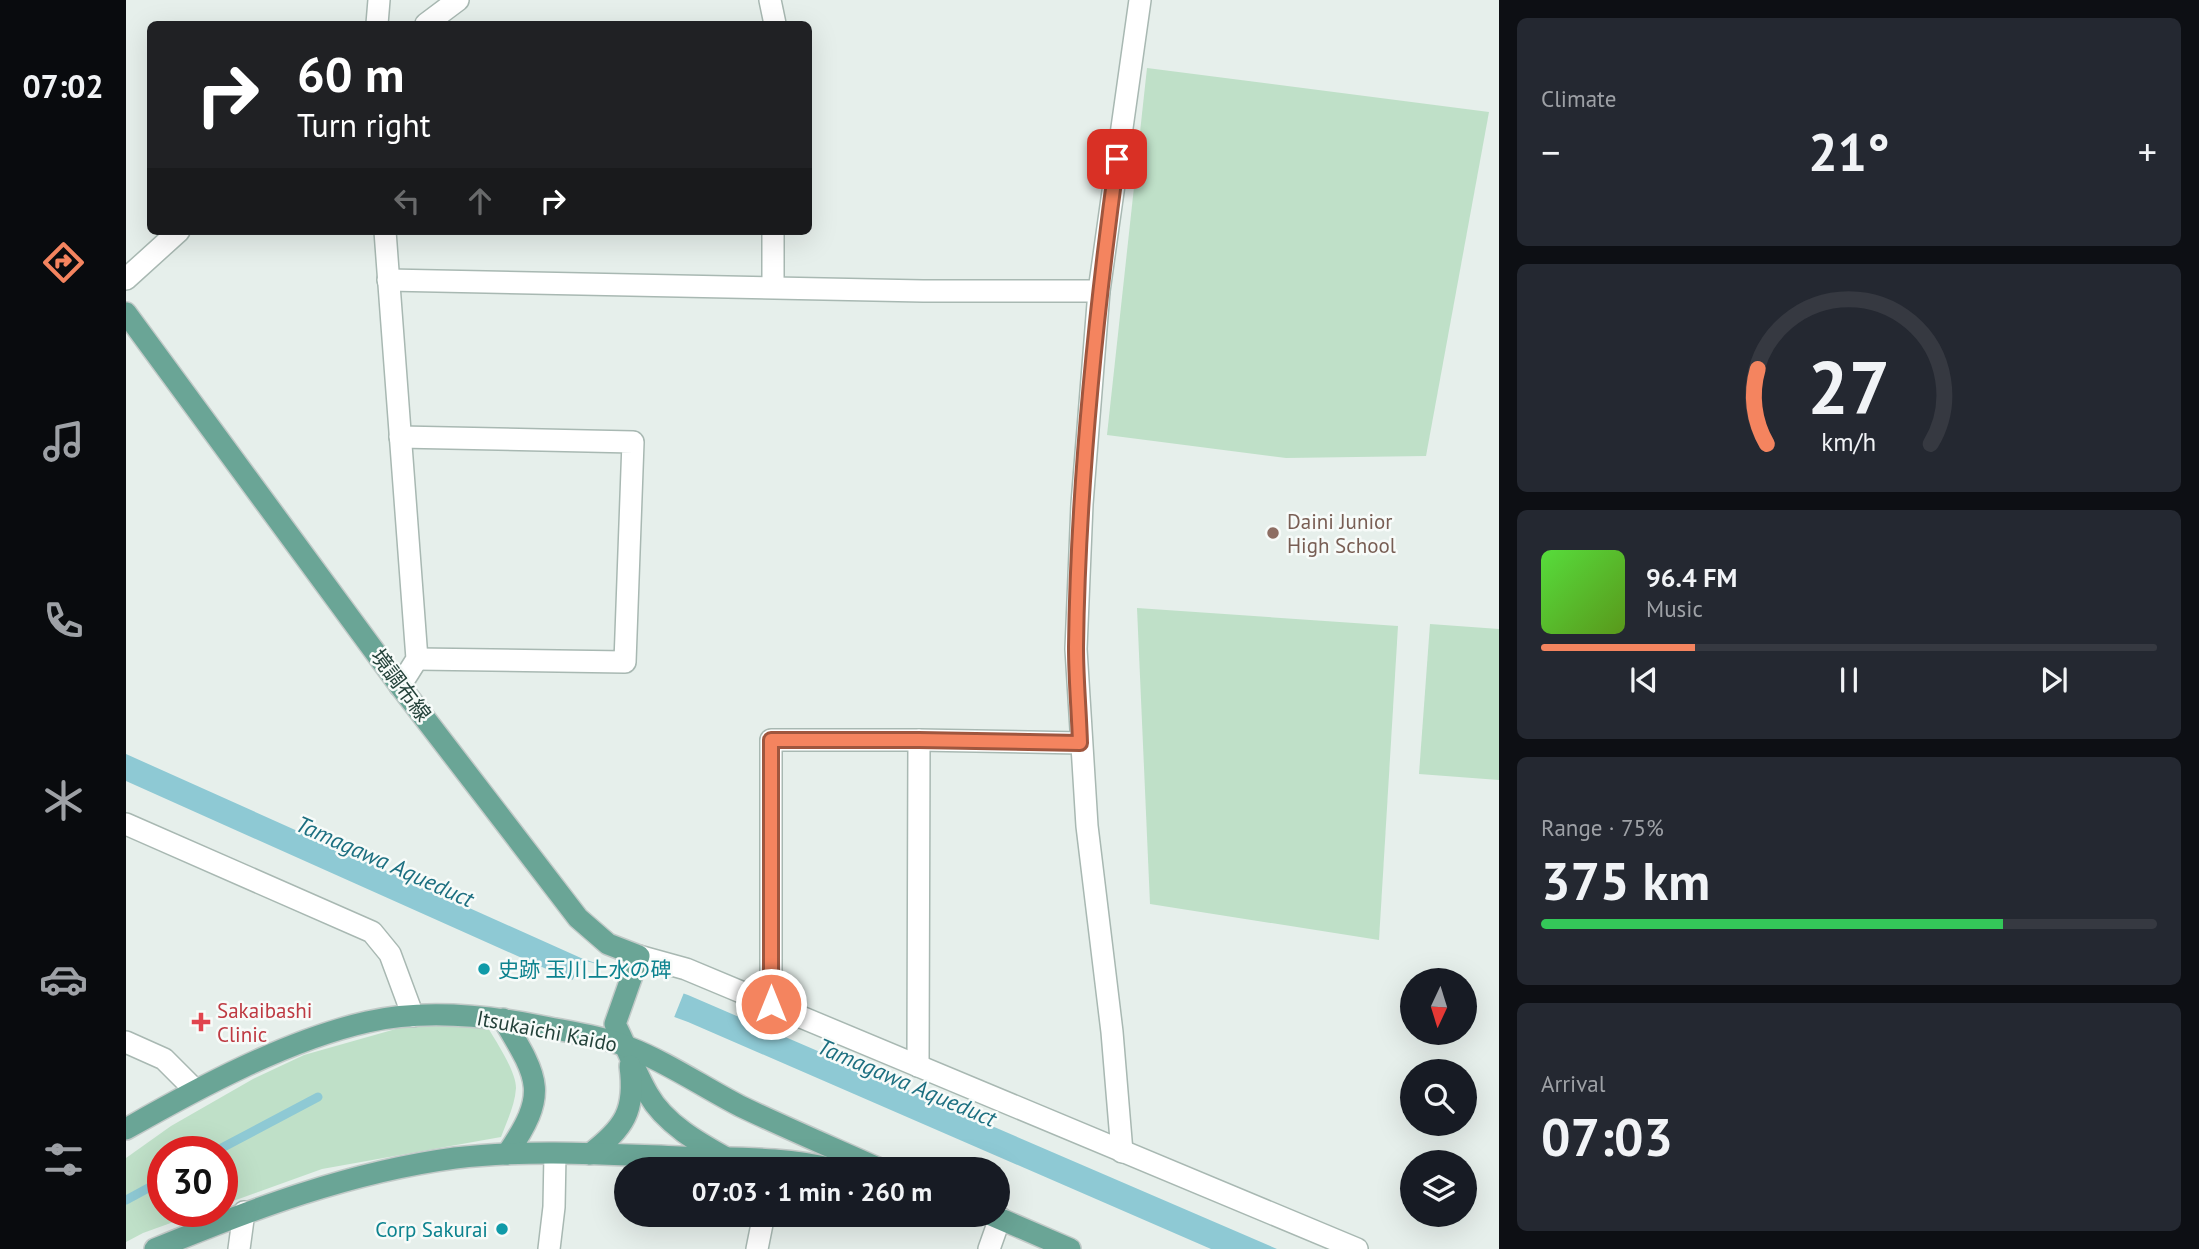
<!DOCTYPE html>
<html lang="en">
<head>
<meta charset="utf-8">
<style>
  :root { --surface:#171b24; --page:#242831; --text:#f1f3f6; --muted:#9ea1a6; --line:#363941; --accent:#f4845f }
  body { margin:0; font-family:"PT Sans","Noto Sans JP",sans-serif; background:var(--page); color:var(--text); height:100vh; display:flex; flex-direction:column; font-size:26px; white-space:nowrap }
  * { box-sizing:border-box; margin:0 }
  p { font-size:23px; color:var(--muted) }
  .icon { flex:none; width:38px; height:38px; fill:none; stroke:currentColor; stroke-width:2; stroke-linecap:round; stroke-linejoin:round }
  .map { position:relative; flex:1; overflow:hidden }
  .panel { display:flex; flex-direction:column; gap:18px; padding:18px; background:#0d0f14; width:700px }
  .panel>* { flex:none }
  .hud { position:absolute; left:21px; top:21px; width:665px; height:214px; border-radius:10px; box-shadow:0 7px 28px #0002; background:#202124; color:#fff; overflow:hidden }
  .needle { width:46px; rotate:184deg }
  .controls { position:absolute; left:1274px; top:968px; display:grid; gap:14px }
  .controls a { display:grid; place-items:center; width:77px; height:77px; border-radius:50%; background:var(--surface); box-shadow:0 7px 28px #0002; font-size:35px }
  .speed { position:absolute; left:21px; top:1136px; display:flex; gap:14px; font-size:35px; font-weight:700; text-align:center }
  .speed>* { display:grid; place-content:center; width:91px; height:91px; border-radius:50%; background:var(--surface); box-shadow:0 7px 28px #0002; line-height:1 }
  .speed .limit { border:10px solid #d22; background:#fff; color:#111 }
  .pin { position:absolute; display:grid; place-items:center; width:60px; height:60px; color:#fff; margin:-30px; border-radius:14px; box-shadow:0 4px 10px #0006 }
  .me { position:absolute; width:77px; margin:-38px; rotate:0deg; stroke-linejoin:round; filter:drop-shadow(0 0 5px #0008) }
  .turn { display:flex; align-items:center; gap:24px; height:147px; padding:0 35px; font-size:32px }
  .turn .icon { width:91px; height:91px; stroke-width:2.5 }
  .turn b { display:block; font-size:49px; line-height:60px }
  .lanes { display:flex; align-items:center; height:66px; padding:0 35px; background:#0003; justify-content:center; gap:35px; direction:ltr }
  .lanes .off { opacity:.35 }
  .big { font-size:52px; font-weight:600; line-height:1.1 }
  .panel .card { flex:1; display:flex; flex-direction:column; justify-content:center; gap:10px; min-width:0; padding:0 24px; border-radius:10px; background:var(--page) }
  .panel .dial { align-items:center; gap:0 }
  .dial svg { height:182px; overflow:visible; fill:none; stroke:var(--line); stroke-width:7; stroke-linecap:round; text-anchor:middle }
  .dial text { fill:var(--text); stroke:none }
  .song { display:flex; align-items:center; gap:21px }
  .cover { width:84px; height:84px; border-radius:10px; background:linear-gradient(135deg,hsl(110 70% 55%),hsl(90 70% 35%)) }
  .played { height:7px; border-radius:4px; background:linear-gradient(90deg,var(--accent) 25%,var(--line) 25%) }
  .keys { display:flex; justify-content:space-around; direction:ltr }
  .heat { display:flex; justify-content:space-between; align-items:center; font-size:38px; direction:ltr }
  .charge { height:10px; border-radius:5px; background:linear-gradient(90deg,#34c759 75%,var(--line) 0) }
  .trip { position:absolute; left:488px; top:1157px; width:396px; height:70px; border-radius:35px; background:var(--surface); box-shadow:0 7px 28px #0002; font-weight:600; line-height:70px; text-align:center }
  main { display:flex; flex:1; min-height:0 }
  .tab-bar { display:flex; flex-direction:column; width:126px; justify-content:space-around; align-items:center; background:#090b0e; color:var(--muted) }
  .tab-bar .icon { width:49px; height:49px }
  .tab-bar .current { color:var(--accent) }
  .tab-bar b { font-size:32px; color:var(--text) }
  .map>svg:first-child { display:block }
</style>
</head>
<body>
<main>
<nav class="tab-bar">
<b>07:02</b>
<svg class="icon current" aria-label="directions" viewBox="0 0 24 24"><path d="M12 3l9 9-9 9-9-9zM9 14v-3h6M13 9l2 2-2 2"/></svg>
<svg class="icon" aria-label="music" viewBox="0 0 24 24"><path d="M9 18V5l10-2v13"/><circle cx="6" cy="18" r="3"/><circle cx="16" cy="16" r="3"/></svg>
<svg class="icon" aria-label="phone" viewBox="0 0 24 24"><path d="M5 4h4l2 5-3 2q2 4 5 5l2-3 5 2v4C11 20 4 13 5 4z"/></svg>
<svg class="icon" aria-label="climate" viewBox="0 0 24 24"><path d="M12 3v18M4 7l16 10M4 17L20 7"/></svg>
<svg class="icon" aria-label="car" viewBox="0 0 24 24"><path d="M5 17H2v-5l4-1 3-4h7l3 4 3 1v5h-3M9 17h6M6 11h13"/><circle cx="7" cy="17" r="2"/><circle cx="17" cy="17" r="2"/></svg>
<svg class="icon" aria-label="filters" viewBox="0 0 24 24"><path d="M4 7h16M4 17h16"/><circle cx="9" cy="7" r="2"/><circle cx="15" cy="17" r="2"/></svg>
</nav>
<div class="map">
<svg width="1373" height="1249" viewBox="0 0 1373 1249">
  <rect width="100%" height="100%" fill="#e6efeb"/>
  <g fill="#bfe0c8">
    <polygon points="1021,68 1363,112 1300,456 1160,458 981,435"/>
    <polygon points="1011,608 1272,626 1253,940 1024,904"/>
    <polygon points="1304,624 1373,629 1373,780 1293,774"/>
    <path d="M358,1021C367,1037 390,1070 390,1088C389,1105 381,1121 375,1137L196,1169L96,1205V1152H37V1211H78L17,1233L0,1242V1158L45,1126L127,1079L178,1055L291,1023Z"/>
  </g>
  <polygon fill="#8ec9d4" points="0,754 455,958 562,995 1151,1249 1085,1249 562,1022 436,976 0,781"/>
  <polygon fill="#e6efeb" points="457,960 559,990 547,1020 445,983"/>
  <g fill="none" stroke-linecap="round" stroke-linejoin="round">
    <g stroke="#8ec9d4" stroke-width="9">
      <polyline points="88,1152 192,1097"/>
      <polyline points="0,1200 37,1180"/>
    </g>
    <defs>
      <g id="minor">
        <polyline points="644,0 649,24"/>
        <polyline points="251,24 253,0"/>
        <polyline points="300,24 332,0"/>
        <polyline points="259,231 291,659 274,686"/>
        <polyline points="0,279 53,231"/>
        <polyline points="262,280 797,291 973,291"/>
        <polyline points="647,287 647,231"/>
        <polyline points="274,437 507,442 499,662 291,659"/>
        <polyline points="0,824 246,932 264,954 287,1016"/>
        <polyline points="513,956 560,969 1231,1249"/>
        <polyline points="645,1004 645,740 793,740 954,743"/>
        <polyline points="0,1042 38,1059 69,1090"/>
        <polyline points="792,1066 793,740"/>
        <polyline points="996,1152 986,1032 961,826 950,649 956,504 973,291 1014,0"/>
        <polyline points="113,1249 118,1212"/>
        <polyline points="423,1249 428,1207 429,1154"/>
        <polyline points="631,1249 638,1214"/>
        <polyline points="863,1249 874,1218"/>
      </g>
      <g id="major">
        <path d="M0,313L274,686L452,918L482,944L513,956L489,1024C501,1047 509,1072 522,1094C539,1124 573,1143 602,1159"/>
        <path d="M377,1019C413,1079 423,1093 381,1154"/>
        <path d="M0,1129C72,1088 161,1040 241,1022C298,1009 358,1015 414,1026C443,1032 475,1036 502,1047C541,1062 577,1087 614,1106C660,1128 707,1148 754,1169"/>
        <path d="M464,1154C498,1128 510,1111 504,1066"/>
        <polyline points="863,1214 944,1249"/>
        <path d="M29,1249C126,1209 224,1172 329,1158C403,1149 479,1154 553,1157C603,1159 657,1156 706,1169"/>
      </g>
    </defs>
    <use href="#minor" stroke="#a8b8b2" stroke-width="24"/>
    <use href="#major" stroke="#c2cac8" stroke-width="24"/>
    <use href="#minor" stroke="#fff" stroke-width="21"/>
    <use href="#major" stroke="#6aa596" stroke-width="21"/>
  </g>
  <g fill="none" stroke-linecap="round" stroke-linejoin="round">
    <defs>
      <path id="route" d="M645,1004V740H793L954,743C953,711 950,679 950,647C952,484 969,320 991,159"/>
    </defs>
    <use href="#route" stroke="#9f563e" stroke-width="18"/>
    <use href="#route" stroke="#f4845f" stroke-width="12"/>
  </g>
  <circle fill="#8d6e63" stroke="#f7fbf9" stroke-width="2.5" cx="1147" cy="533" r="7"/>
  <g fill="#0f9aa8" stroke="#f7fbf9" stroke-width="2.5">
    <circle cx="358" cy="969" r="7"/>
    <circle cx="376" cy="1229" r="7"/>
  </g>
  <path fill="#e0444e" stroke="#f7fbf9" stroke-width="2.5" d="M71.5 1011.5h7v7h7v7h-7v7h-7v-7h-7v-7h7z"/>
  <g text-anchor="middle" dominant-baseline="central" stroke-width="5" stroke-linejoin="round" paint-order="stroke">
    <g font-size="21" fill="#785e54" stroke="#f7fbf9" text-anchor="start">
      <text x="1161" y="521">Daini Junior<tspan x="1161" dy="24">High School</tspan></text>
    </g>
    <g font-size="21" fill="#24423a" stroke="#f7fbf9">
      <text transform="translate(275 685) rotate(53)">境調布線</text>
      <text transform="translate(421 1031) rotate(11)">Itsukaichi Kaido</text>
    </g>
    <g font-size="21" fill="#0d838f" stroke="#f7fbf9" text-anchor="start">
      <text x="372" y="969">史跡 玉川上水の碑</text>
      <text x="362" y="1229" text-anchor="end">Corp Sakurai</text>
    </g>
    <g font-size="21" fill="#be3a42" stroke="#f7fbf9" text-anchor="start">
      <text x="91" y="1010">Sakaibashi<tspan x="91" dy="24">Clinic</tspan></text>
    </g>
    <g font-size="23" font-style="italic" fill="#1c6f80" stroke="#f7fbf9">
      <text transform="translate(259 861) rotate(24)">Tamagawa Aqueduct</text>
      <text transform="translate(781 1082) rotate(23)">Tamagawa Aqueduct</text>
    </g>
  </g>
</svg>
<div class="controls">
<a><svg class="needle" viewBox="-14 -14 28 28"><path d="M0-13l5 13h-10z" fill="#e53935"/><path d="M0 13l5-13h-10z" fill="#9ea1a6"/></svg></a>
<a><svg class="icon" aria-label="search" viewBox="0 0 24 24"><circle cx="10" cy="10" r="6"/><path d="M15 15l6 6"/></svg></a>
<a><svg class="icon" aria-label="layers" viewBox="0 0 24 24"><path d="M12 4l9 5-9 5-9-5zM3 14l9 5 9-5"/></svg></a>
</div>
<div class="speed"><div class="limit">30</div></div>
<div class="pin" style="left:991px;top:159px;background:#d93025"><svg class="icon" aria-label="arrive" viewBox="0 0 24 24"><path d="M6 21V4h12l-3 4 3 4H6"/></svg></div>
<svg class="me" style="left:645px;top:1004px" viewBox="-20 -20 40 40"><circle r="17" fill="#f4845f" stroke="#fff" stroke-width="3"/><path d="M0-11L8 9 0 5-8 9z" fill="#fff"/></svg>
<div class="trip">07:03 · 1 min · 260 m</div>
<div class="hud">
<div class="turn"><svg class="icon" aria-label="right" viewBox="0 0 24 24"><path d="M7 20v-9h11M14 6l5 5-5 5"/></svg><div><b>60 m</b>Turn right</div></div>
<div class="lanes"><svg class="icon off" aria-label="left" viewBox="0 0 24 24"><path d="M17 20v-9H6M10 6l-5 5 5 5"/></svg><svg class="icon off" aria-label="ahead" viewBox="0 0 24 24"><path d="M12 20V5M6 11l6-6 6 6"/></svg><svg class="icon" aria-label="right" viewBox="0 0 24 24"><path d="M7 20v-9h11M14 6l5 5-5 5"/></svg></div>
</div>
</div>
<section class="panel">
<div class="card"><p>Climate</p>
<div class="heat"><a>−</a><b class="big">21°</b><a>+</a></div>
</div>
<div class="card dial"><svg viewBox="0 0 100 80">
<path d="M14 69A42 42 0 1 1 86 69"/>
<path d="M14 69A42 42 0 0 1 10 36" stroke="#f4845f"/>
<text x="50" y="56" font-size="32" font-weight="700">27</text>
<text x="50" y="72" font-size="11">km/h</text>
</svg></div>
<div class="card">
<div class="song"><i class="cover"></i><div><b>96.4 FM</b><p>Music</p></div></div>
<div class="played"></div>
<div class="keys"><svg class="icon" aria-label="previous" viewBox="0 0 24 24"><path d="M18 5L8 12l10 7zM5 5v14"/></svg><svg class="icon" aria-label="pause" viewBox="0 0 24 24"><path d="M8 5v14M16 5v14"/></svg><svg class="icon" aria-label="next" viewBox="0 0 24 24"><path d="M6 5l10 7-10 7zM19 5v14"/></svg></div>
</div>
<div class="card"><p>Range · 75%</p><b class="big">375 km</b><div class="charge"></div></div>
<div class="card"><p>Arrival</p><b class="big">07:03</b></div>
</section>
</main>
</body>
</html>
